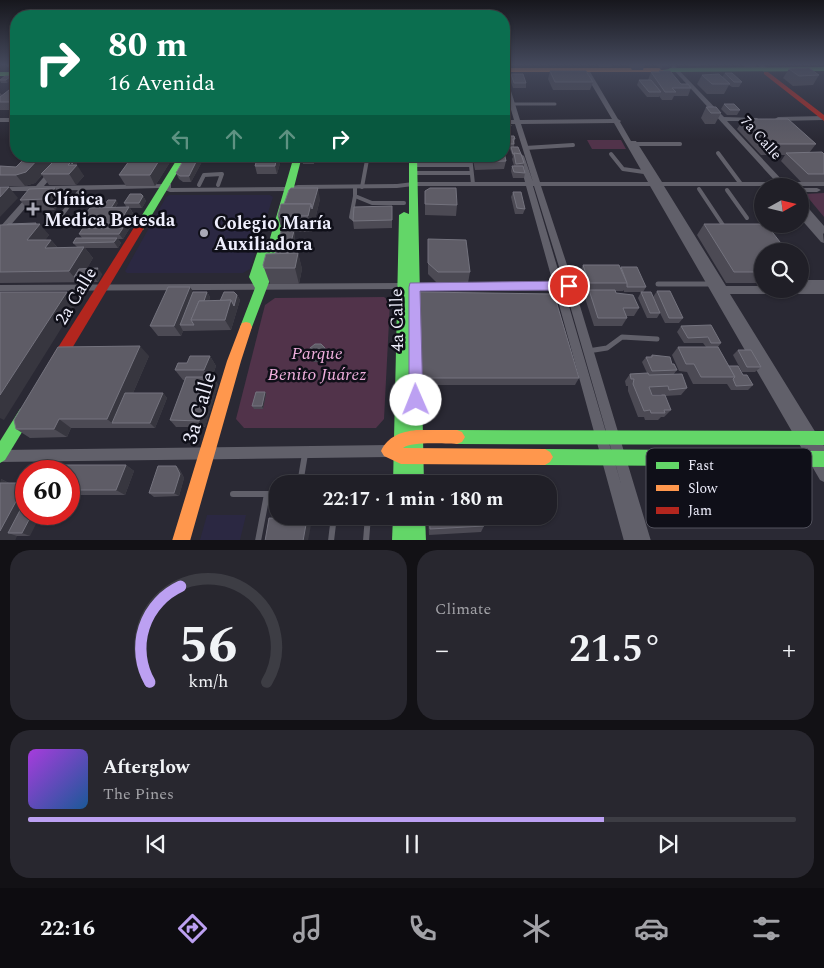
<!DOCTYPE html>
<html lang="en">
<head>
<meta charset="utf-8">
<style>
  :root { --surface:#201f27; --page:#28272f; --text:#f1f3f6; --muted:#a2a2a7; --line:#3d3d44; --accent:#bca0f2 }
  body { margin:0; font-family:Spectral,serif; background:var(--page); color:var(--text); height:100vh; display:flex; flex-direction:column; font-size:19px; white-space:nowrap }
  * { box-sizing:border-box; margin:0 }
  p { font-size:16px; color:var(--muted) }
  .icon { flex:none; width:28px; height:28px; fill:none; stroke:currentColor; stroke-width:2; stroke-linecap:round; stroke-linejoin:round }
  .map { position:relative; height:540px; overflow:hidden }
  .side { display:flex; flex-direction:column; gap:10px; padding:10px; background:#121115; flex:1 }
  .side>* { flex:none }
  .banner { position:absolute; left:10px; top:10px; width:500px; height:152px; border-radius:20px; box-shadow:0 1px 4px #0004,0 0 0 1px var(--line); background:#0b6e4f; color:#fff; overflow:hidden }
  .needle { width:32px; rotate:82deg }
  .buttons { position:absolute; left:754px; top:178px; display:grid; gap:10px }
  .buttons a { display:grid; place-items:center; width:55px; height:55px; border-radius:50%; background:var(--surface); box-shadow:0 1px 4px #0004,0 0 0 1px var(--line); font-size:25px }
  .speed { position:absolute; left:15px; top:460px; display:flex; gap:10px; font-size:25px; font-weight:700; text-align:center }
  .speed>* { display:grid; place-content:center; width:65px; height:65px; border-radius:50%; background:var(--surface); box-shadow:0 1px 4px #0004,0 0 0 1px var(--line); line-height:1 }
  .speed .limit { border:8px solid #d22; background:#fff; color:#111 }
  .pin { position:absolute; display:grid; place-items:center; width:42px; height:42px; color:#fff; margin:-21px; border:2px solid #fff; border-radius:50%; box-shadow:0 1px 5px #0007 }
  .me { position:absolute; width:55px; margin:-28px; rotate:359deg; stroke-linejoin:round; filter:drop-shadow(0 0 4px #0008) }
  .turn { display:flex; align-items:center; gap:18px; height:105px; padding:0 15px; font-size:22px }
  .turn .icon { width:65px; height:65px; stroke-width:2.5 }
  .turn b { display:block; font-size:35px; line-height:42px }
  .lanes { display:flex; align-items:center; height:48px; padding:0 15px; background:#0003; justify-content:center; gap:25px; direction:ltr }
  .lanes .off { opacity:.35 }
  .big { font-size:38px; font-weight:700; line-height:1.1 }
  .side .card { flex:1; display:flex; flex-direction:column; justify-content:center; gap:8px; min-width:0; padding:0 18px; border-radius:20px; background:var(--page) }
  .side .dial { align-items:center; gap:0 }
  .dial svg { height:130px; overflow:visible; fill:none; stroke:var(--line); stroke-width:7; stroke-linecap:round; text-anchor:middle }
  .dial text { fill:var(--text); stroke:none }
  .song { display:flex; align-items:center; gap:15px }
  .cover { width:60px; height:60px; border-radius:8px; background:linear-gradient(135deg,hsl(280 70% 55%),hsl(210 70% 35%)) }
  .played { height:5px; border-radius:2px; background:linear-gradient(90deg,var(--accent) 75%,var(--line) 75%) }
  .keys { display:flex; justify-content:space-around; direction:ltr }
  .heat { display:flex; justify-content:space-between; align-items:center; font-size:28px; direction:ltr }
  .side .tiles { flex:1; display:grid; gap:10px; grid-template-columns:1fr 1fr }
  .card:last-child { grid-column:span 2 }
  .trip { position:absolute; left:269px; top:475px; width:288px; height:50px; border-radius:20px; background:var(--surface); box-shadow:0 1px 4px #0004,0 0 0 1px var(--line); font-weight:700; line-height:50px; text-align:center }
  .menu { display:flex; height:80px; justify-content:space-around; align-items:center; background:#0d0c10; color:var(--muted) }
  .menu .icon { width:35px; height:35px }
  .menu .current { color:var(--accent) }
  .menu b { font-size:22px; color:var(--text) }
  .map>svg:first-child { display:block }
</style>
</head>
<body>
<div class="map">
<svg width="824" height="541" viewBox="0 0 824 541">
  <rect width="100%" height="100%" fill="#2a2934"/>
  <g fill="#2b2842">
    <polygon points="169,195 270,195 273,197 250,269 243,273 127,273 125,271 166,197"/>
    <polygon points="207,515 246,515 240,540 200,540"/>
  </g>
  <g fill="#51334a">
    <polygon points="587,140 621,140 626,149 592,149"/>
    <polygon points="824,193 824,217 805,194"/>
    <polygon points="384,297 390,302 384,419 376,428 244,428 236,419 265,305 275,298"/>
  </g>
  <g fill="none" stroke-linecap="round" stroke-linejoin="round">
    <g stroke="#61606a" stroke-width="3">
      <polyline points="512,104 555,104"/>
      <polyline points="633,144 680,144"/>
    </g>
    <g stroke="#61606a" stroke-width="4">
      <polyline points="633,144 680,144"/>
      <polyline points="525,148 573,145"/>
      <polyline points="718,153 741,184"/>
      <polyline points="611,154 623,169 644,172"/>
      <polyline points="470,156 473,184"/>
      <polyline points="414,165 470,165"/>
      <polyline points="414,173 471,173"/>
      <polyline points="199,185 204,175 222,174 218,185"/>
      <polyline points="355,187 355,196 372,203 404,203"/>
      <polyline points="362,187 367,160 404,157"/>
      <polyline points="699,189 725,228"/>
      <polyline points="727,190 747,218"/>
      <polyline points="355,196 351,217 358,222"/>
      <polyline points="54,225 82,188"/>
    </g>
    <g stroke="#61606a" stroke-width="5">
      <polyline points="658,284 712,284"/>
      <polyline points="588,351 607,348 622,337 657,339"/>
    </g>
    <g stroke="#61606a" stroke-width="6">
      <polyline points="300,484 305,454"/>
      <polyline points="233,494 278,494"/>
      <polyline points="258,541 267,494"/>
      <polyline points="331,541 334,516"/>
      <polyline points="366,541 368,516"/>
    </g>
    <g fill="#61606a" fill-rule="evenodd">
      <polygon points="757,64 763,64 768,69 763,70"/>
      <path d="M674,65L724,117L757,118L758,119L755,121H727L784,182H824V186H664L726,286H762V289H800V286H824V294H730L824,446V482L820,480L650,186H541L574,286L651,541H624L555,290H414L411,289L409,287L411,285L414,284L553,283L526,186H413L397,188L298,189L288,191L170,192L160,188L40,191L3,234L0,235V227L32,191H0V187L36,186L62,156H69L44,186L168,184H171V188L288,187L298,185L397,184L413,182H525L518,156L521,154L524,156L533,182L515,124H504V120H514L504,86V76L507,78L520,120L612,119L583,70L586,68L589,70L618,119L621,121L620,122L631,141H636L662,182H776L672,68L671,67ZM614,123L648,182H540L521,124ZM533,186H534L564,283H562ZM565,288L622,487L564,289Z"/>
      <polygon points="824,116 823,120 778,121 775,119 778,117"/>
      <rect x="0" y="118" width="16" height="4"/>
      <polygon points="800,188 817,188 821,190 817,192 800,192"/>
      <polygon points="800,202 803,202 824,226 824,234 823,233 824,243 821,242 800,218 800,210 802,211 800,209"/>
      <rect x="800" y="280" width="24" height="6"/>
      <polygon points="403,283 406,284 408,286 406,288 403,289 0,291 0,285"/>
      <polygon points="389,445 393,447 395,451 393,455 389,457 0,462 0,450"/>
    </g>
    <g fill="#63d668" fill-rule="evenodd">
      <polygon points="824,67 824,71 661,72 658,70 661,68"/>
      <rect x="0" y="72" width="16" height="4"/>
      <polygon points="179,156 187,156 143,230 135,230 134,228"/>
      <polygon points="294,156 302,156 271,277 252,327 250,331 246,332 242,331 240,327 255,288 249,277 260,244 264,243 268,245"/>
      <polygon points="409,156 417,156 424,484 393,484 399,215 404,212 409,214"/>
      <polygon points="25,407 30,409 32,414 30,419 5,460 0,463 0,441 20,409"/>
      <polygon points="457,430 824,431 824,445 457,444 452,442 449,437 452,432"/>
      <polygon points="545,449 824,451 824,467 545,465 540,462 537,457 540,452"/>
      <polygon points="393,516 425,516 426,541 392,541"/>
    </g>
    <g fill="#ff974d" fill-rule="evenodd">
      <polygon points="504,68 661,68 664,70 661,72 504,72"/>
      <polygon points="246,322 250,323 252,327 241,361 190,541 172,541 227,361 240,327 242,323"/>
      <path d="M416,430H457L462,432L465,437L462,442L457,444C444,444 413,441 403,448L545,449L550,452L553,457L550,462L545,465L401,464L384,456L381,451C388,436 401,432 416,430Z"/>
    </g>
    <g fill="#b3261e" fill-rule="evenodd">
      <polygon points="764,72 768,72 824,115 824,121 764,74"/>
      <polygon points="139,224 144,228 62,365 57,367 52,365 50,361 52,357 135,226"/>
    </g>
  </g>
  <g fill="#4c4a54" fill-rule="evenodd">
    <polygon points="16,64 16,69 9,68 7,66"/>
    <polygon points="597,64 612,64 611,67 599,67"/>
    <polygon points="628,64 645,64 643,70 632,70"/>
    <polygon points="656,64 671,64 669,69 661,70"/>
    <polygon points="688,64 702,64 701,66 690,66"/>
    <polygon points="741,64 757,64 755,67 745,67"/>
    <polygon points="789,69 819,75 813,85 793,86 783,78"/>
    <polygon points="550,71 593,82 590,90 553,90 548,79"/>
    <polygon points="659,71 681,84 691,88 688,96 674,96 672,100 662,100 659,96 659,97 647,97 637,85 639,80 648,80 651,72 659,72"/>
    <polygon points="725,73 742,82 739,87 732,87 729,85 724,94 707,94 697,84 702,75 722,77"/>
    <polygon points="511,74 526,83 526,88 513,88 510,79"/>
    <polygon points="11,76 13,79 7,83 1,83 0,81 0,80"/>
    <polygon points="16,76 16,84 12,84 10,81"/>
    <polygon points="16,90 16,110 0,110 0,93 2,95"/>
    <polygon points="724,104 740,110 737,115 727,115 721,109"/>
    <polygon points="706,107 721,113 715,124 705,124 701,118"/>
    <polygon points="744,119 816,144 809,153 824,154 824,182 801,182 781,161 785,155 761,155 737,129"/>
    <polygon points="504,120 511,126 510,131 504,131"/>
    <polygon points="504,136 515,139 514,147 524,163 524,166 525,173 524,178 513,178 511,171 512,166 514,166 512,159 513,157 510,149 504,149"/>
    <polygon points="67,156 101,156 97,161 79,161 75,165 84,176 76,185 49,185 42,175 35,183 25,186 0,186 0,166 16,167 57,159 64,158 66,161 69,158"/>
    <polygon points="186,156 205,156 191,182 183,182 179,179 176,173"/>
    <polygon points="258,156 282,156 277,174 257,174 255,166"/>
    <polygon points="302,156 315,156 314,164 303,164 302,159"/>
    <polygon points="428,156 451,156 451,163 429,163"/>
    <polygon points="474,156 504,156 506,161 504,169 475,170 473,160"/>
    <polygon points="172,159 155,186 126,186 119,175"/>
    <polygon points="425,191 457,205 456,216 425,215"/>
    <polygon points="513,192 525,209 523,214 515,214 511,197"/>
    <polygon points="143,196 146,201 142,208 130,208 136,218 123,239 118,239 121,243 118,248 85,248 93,258 87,268 102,274 98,282 0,283 0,225 36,223 49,235 45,240 51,240 58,248 77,247 73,243 82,238 79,234 83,228 79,223 102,208 118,203 115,208 127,208 124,203"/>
    <polygon points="63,199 55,210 29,211 20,200"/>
    <polygon points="320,199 312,232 294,232 295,236 291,253 298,253 302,269 299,284 270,284 263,265 275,254 282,231 278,216"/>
    <polygon points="392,206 392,228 354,229 353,221"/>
    <polygon points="704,224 762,251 762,283 726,283 697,235"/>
    <polygon points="428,239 470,272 468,283 437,283 428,274"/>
    <polygon points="583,265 620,267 646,287 643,292 653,297 657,291 683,318 679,323 665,323 660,313 657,318 647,318 638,298 641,292 624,292 624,290 623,291 615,291 616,293 639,308 634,316 626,316 627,318 622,326 594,326 585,298 588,291 586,291 579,273"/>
    <polygon points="193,292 207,292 210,297 209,301 220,301 237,295 240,300 231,330 183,331 181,336 158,336 150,326"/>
    <polygon points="420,300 579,378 575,385 421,385"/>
    <polygon points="681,326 721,343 718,347 729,366 743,375 753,385 748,390 731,390 727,384 693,384 687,372 679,371 672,355 678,347 706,347 703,343 684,343 677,332"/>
    <polygon points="325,348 326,353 325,358 321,362 314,362 311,359 309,354"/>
    <polygon points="738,350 761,367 755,372 742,372 733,355"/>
    <path d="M652,355L672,364L677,370L673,375L687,388L681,395L665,396L671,410L664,417H661L658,420H645L644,417H638L628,391V386H626L625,381L630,374L647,373L642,362L646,357H650ZM651,394H661L662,395H652Z"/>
    <polygon points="149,356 133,393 163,393 167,398 155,428 71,428 67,437 30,438 16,429"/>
    <polygon points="210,356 216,366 212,377 214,377 218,385 205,427 176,427 170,420 185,380 183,380 175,370 187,363"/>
    <polygon points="265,392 266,394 263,409 254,409 252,406"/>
    <polygon points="126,465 134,471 125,495 69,495 69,471"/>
    <polygon points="176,466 180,470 184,478 179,496 154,497 149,493"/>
    <polygon points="1,479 9,483 26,483 26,514 30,536 17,536 0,541"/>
    <polygon points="428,516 483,516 484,526 481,532 429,535"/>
  </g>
  <g fill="#37363f">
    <polygon points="671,64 669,69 661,70 663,65"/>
    <polygon points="11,76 13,79 7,83 6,80"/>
    <polygon points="41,156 59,156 35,183 25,186 16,175"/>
    <polygon points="94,156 101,156 97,161"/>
    <polygon points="162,156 170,156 172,159 155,186 150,175"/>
    <polygon points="199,156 202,162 191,182 189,176"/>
    <polygon points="202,156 205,156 202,161 201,159"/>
    <polygon points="277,156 282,156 277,174 275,166"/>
    <polygon points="313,156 315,156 314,164 313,158"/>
    <polygon points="64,158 68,164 77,158 79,161 74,167 77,165 84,176 76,185 62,162"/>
    <polygon points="9,187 18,198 0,217 0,197"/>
    <polygon points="55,188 63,199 55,210 46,199"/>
    <polygon points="318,188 320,199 312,232 308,216 311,204"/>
    <polygon points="143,196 146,201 142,208 139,203"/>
    <polygon points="116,200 118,203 112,212 110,209"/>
    <polygon points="129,207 136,218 123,239 119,234 123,228 119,223"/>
    <polygon points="36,223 38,226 40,224 49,235 37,251 27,240"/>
    <polygon points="294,231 295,236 290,261 288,255"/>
    <polygon points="117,238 121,243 118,248 114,242"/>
    <polygon points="51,240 60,251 45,248"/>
    <polygon points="84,247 93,258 82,277 74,277 78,282 69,271"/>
    <polygon points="298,253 302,269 299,284 295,268"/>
    <polygon points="98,268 102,274 98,282 93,276"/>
    <polygon points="190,287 197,297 180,325 183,331 181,336 174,326"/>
    <polygon points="67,292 77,303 4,420 0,418 0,395"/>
    <polygon points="207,292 210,297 202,320 196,320"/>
    <polygon points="237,295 240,300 231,330 225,320 231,300"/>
    <polygon points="140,346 149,356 120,423 112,423 107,419"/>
    <polygon points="325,348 326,353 325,358 321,362 319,357"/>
    <polygon points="210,356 216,366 211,380 204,370"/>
    <polygon points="214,377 218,385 205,427 199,421"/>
    <polygon points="265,392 266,394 263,409 262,406"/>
    <polygon points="163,393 167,398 155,428 150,423"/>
    <polygon points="59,419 71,428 67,437 54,429"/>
    <polygon points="126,465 134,471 125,495 116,490"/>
    <polygon points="176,466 180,470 184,478 179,496 174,493"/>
    <polygon points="1,479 16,487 0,484"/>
    <polygon points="26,483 26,514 8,533 17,536 15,541 0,541 0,531"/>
    <polygon points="32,514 41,514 30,536 22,533"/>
    <polygon points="307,519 311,525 308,541 303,541"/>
  </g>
  <g fill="#5e5c66" stroke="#74737e">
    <polygon points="10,64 16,64 16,66 7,66"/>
    <polygon points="809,68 819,75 799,76 789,69"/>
    <polygon points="550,71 586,71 593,82 555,82"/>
    <polygon points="659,71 670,71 681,84 688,84 691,88 672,88 676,92 665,92 651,72 660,72"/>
    <polygon points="725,73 732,73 742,82 734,82"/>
    <polygon points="511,74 523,74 526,83 514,83"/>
    <polygon points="719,74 730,84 712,84 702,75"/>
    <polygon points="5,76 11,76 6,80 0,80"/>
    <polygon points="16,76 16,81 10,81"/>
    <polygon points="639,80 651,80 661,92 649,92"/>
    <polygon points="9,90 16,90 16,102 0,102 0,97"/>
    <polygon points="724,104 734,104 740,110 730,110"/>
    <polygon points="706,107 716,107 721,113 711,113"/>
    <polygon points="744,119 788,119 816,144 769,144"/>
    <polygon points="504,120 509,120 511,126 504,126"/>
    <polygon points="504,136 514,136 515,139 513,139 514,144 504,144"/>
    <polygon points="511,147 518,147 521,154 513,154"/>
    <polygon points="504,152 506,161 476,162 475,156 504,156"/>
    <polygon points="822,152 824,154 824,174 808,174 786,153"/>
    <polygon points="514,153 521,154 524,163 516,164"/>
    <polygon points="27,156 41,156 26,172 16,175 0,175 0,166 16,167"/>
    <polygon points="142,156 162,156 150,175 119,175 132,157 141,157"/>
    <polygon points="186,156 199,156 189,176 180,176 176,173"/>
    <polygon points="258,156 277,156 275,166 255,166"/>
    <polygon points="302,156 313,156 313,158 302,159"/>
    <rect x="429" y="156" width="22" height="2"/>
    <polygon points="64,158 62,162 71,162 68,165 77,165 69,174 41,174 56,159"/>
    <polygon points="69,158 77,158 72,164 71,162 67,162 66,161"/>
    <polygon points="512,166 523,166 525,173 514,172"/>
    <polygon points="0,187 9,187 0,197"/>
    <polygon points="55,188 46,199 20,200 29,189"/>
    <polygon points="291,188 318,188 312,209 311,204 284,204 289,190"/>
    <polygon points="430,188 456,188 457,205 425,204 425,191"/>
    <polygon points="513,192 521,192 525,209 517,208"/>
    <polygon points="130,194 141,194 143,196 139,203 124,203"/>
    <polygon points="108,200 116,200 111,208 102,208"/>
    <polygon points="281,204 311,204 308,216 278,216"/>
    <polygon points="392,206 392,220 353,221 354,207"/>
    <polygon points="129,207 119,223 79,223 90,208"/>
    <polygon points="36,223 35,225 7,225 8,224"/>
    <polygon points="40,224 27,240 51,240 45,248 84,247 69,271 0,272 0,225"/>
    <polygon points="704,224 766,224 787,251 762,251 762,272 734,272"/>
    <polygon points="83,228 123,228 119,234 79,234"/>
    <polygon points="281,231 294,231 288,253 275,254"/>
    <polygon points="76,238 117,238 114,242 73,243"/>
    <polygon points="428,239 466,240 470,272 438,272 428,263"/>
    <polygon points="298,253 295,268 264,268 263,265 266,254"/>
    <polygon points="583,265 619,265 627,283 589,283"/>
    <polygon points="621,267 637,267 646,287 627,287 627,283"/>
    <polygon points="98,268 93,276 74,277 79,269"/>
    <polygon points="168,287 190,287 174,326 150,326"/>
    <polygon points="589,290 615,290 616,293 633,295 639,308 623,308 627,318 598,318"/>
    <polygon points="657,291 670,291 683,318 669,318"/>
    <polygon points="0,292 67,292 0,395"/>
    <polygon points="193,292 207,292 204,301 199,301 191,320 194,325 180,325"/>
    <polygon points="224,292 234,292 237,295 234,306 231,300 220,301"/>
    <polygon points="420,292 554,294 579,378 422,378"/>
    <polygon points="641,292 651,292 660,313 650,313"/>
    <polygon points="231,300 225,320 191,320 199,301"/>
    <polygon points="711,325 721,343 711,343 708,337 688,338 681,326"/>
    <polygon points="315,344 321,344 325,348 324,353 319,357 313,357 309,354 310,348"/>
    <polygon points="140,346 107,419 59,419 54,429 16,429 14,420 58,347"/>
    <polygon points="678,347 718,347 735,377 701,377 694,364 686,364"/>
    <polygon points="738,350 751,350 761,367 747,367"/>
    <polygon points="652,355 670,357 672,364 674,364 677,370 652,371 646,357 652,357"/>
    <polygon points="190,356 210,356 204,370 175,370 178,363 187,363"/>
    <polygon points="729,366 738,366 743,375 747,375 753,385 736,386 733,379 735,377"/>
    <polygon points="648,373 649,375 682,374 687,388 669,390 668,386 649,387 652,395 665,395 671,410 664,410 665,413 651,413 650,410 644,411 633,384 634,379 631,379 630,374"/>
    <polygon points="186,377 214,377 199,421 170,420"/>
    <polygon points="256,392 265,392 262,406 252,406"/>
    <polygon points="125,393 163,393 150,423 112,423"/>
    <polygon points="55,465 126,465 116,490 69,490 69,471 52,471"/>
    <polygon points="158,466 176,466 180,474 174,493 149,493"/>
    <polygon points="42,469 54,469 52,471 41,471"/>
    <polygon points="477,476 479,484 427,484 427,478"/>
    <polygon points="0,483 26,483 0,531"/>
    <polygon points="26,499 26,514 32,514 22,533 8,533"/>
    <polygon points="429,516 483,516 484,526 430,529"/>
    <polygon points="269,518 307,519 303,541 265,541"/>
  </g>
  <linearGradient id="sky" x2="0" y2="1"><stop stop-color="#17171d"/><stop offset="0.46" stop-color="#44495c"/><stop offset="1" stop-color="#44495c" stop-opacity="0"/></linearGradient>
  <rect width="824" height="140" fill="url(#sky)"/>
  <polygon fill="#bca0f2" stroke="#7a689d" points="569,281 575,286 569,290 420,291 423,400 421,404 416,406 411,404 409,400 409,287 410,283"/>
  <g fill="#aaaab7" stroke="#0f0f18" stroke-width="2">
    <path d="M30.5 201.5h5v5h5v5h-5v5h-5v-5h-5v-5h5z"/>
    <circle cx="204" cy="233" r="5"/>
  </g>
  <g text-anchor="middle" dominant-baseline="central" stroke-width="5" stroke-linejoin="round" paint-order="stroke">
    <g font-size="15" fill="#efeffd" stroke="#0f0f18">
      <text transform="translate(761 138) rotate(48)">7a Calle</text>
    </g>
    <g font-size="18" font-weight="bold" fill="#efeffd" stroke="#0f0f18" text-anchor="start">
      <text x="44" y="199">Clínica<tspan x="44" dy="21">Medica Betesda</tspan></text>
      <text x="214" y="223">Colegio María<tspan x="214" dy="21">Auxiliadora</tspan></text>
    </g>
    <g font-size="18" fill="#efeffd" stroke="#0f0f18">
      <text transform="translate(76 296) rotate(-59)">2a Calle</text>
      <text transform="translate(397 320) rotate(-91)">4a Calle</text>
    </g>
    <g font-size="18" font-style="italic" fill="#edaddb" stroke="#0f0f18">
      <text x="317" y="353">Parque<tspan x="317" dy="21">Benito Juárez</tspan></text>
    </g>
    <g font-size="21" fill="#efeffd" stroke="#0f0f18">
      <text transform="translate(200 408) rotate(-74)">3a Calle</text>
    </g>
  </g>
  <rect x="646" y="448" width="166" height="80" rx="8" fill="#0f0f18" stroke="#52525d" stroke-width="1"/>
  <rect x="656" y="462" width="23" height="7" fill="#63d668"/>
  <rect x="656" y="485" width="23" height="6" fill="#ff974d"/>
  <rect x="656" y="507" width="23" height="7" fill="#b3261e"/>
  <g font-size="14" fill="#efeffd">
    <text x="688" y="470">Fast</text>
    <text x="688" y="493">Slow</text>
    <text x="688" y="515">Jam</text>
  </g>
</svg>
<div class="buttons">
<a><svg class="needle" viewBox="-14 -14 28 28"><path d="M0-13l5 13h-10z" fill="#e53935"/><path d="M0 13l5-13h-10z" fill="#a2a2a7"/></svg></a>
<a><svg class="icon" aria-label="search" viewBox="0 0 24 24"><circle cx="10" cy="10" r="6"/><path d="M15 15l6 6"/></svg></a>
</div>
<div class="speed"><div class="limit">60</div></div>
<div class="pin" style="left:569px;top:286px;background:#d93025"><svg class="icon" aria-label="arrive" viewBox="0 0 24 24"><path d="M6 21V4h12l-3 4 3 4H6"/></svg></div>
<svg class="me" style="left:416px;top:400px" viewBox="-20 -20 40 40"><circle r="19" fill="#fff"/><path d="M0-13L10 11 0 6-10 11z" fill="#bca0f2"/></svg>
<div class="trip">22:17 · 1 min · 180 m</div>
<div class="banner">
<div class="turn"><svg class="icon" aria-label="right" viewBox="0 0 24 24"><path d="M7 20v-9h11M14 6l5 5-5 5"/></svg><div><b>80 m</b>16 Avenida</div></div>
<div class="lanes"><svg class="icon off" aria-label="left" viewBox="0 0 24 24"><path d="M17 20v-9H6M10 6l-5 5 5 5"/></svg><svg class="icon off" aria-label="ahead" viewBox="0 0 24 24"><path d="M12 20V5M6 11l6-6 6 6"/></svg><svg class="icon off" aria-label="ahead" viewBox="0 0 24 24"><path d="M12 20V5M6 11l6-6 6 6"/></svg><svg class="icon" aria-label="right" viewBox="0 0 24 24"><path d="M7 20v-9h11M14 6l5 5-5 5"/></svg></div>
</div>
</div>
<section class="side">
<div class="tiles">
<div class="card dial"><svg viewBox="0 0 100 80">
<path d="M14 69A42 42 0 1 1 86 69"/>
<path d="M14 69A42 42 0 0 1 33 10" stroke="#bca0f2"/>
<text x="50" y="56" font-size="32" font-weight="700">56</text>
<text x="50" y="72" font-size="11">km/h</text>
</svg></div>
<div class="card"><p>Climate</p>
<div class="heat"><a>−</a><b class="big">21.5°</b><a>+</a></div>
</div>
<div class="card">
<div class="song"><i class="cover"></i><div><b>Afterglow</b><p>The Pines</p></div></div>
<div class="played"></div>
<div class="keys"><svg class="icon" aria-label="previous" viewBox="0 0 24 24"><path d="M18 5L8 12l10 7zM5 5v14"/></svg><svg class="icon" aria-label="pause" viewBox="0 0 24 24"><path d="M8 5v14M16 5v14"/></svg><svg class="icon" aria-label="next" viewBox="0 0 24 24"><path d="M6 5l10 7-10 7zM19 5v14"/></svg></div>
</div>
</div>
</section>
<nav class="menu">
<b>22:16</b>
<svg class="icon current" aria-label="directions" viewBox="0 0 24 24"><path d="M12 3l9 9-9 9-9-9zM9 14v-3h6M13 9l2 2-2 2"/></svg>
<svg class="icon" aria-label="music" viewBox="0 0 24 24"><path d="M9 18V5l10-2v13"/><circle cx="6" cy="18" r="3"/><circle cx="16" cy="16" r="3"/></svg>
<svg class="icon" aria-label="phone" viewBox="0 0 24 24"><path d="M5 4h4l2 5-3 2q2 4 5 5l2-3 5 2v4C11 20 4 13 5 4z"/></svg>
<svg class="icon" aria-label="climate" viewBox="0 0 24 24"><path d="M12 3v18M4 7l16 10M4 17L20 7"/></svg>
<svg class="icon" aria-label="car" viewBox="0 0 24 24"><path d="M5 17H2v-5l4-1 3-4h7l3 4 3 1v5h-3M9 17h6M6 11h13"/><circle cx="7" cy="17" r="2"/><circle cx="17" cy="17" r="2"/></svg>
<svg class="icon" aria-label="filters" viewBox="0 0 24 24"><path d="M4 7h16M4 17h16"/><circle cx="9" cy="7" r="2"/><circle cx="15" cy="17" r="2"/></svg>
</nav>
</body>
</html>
